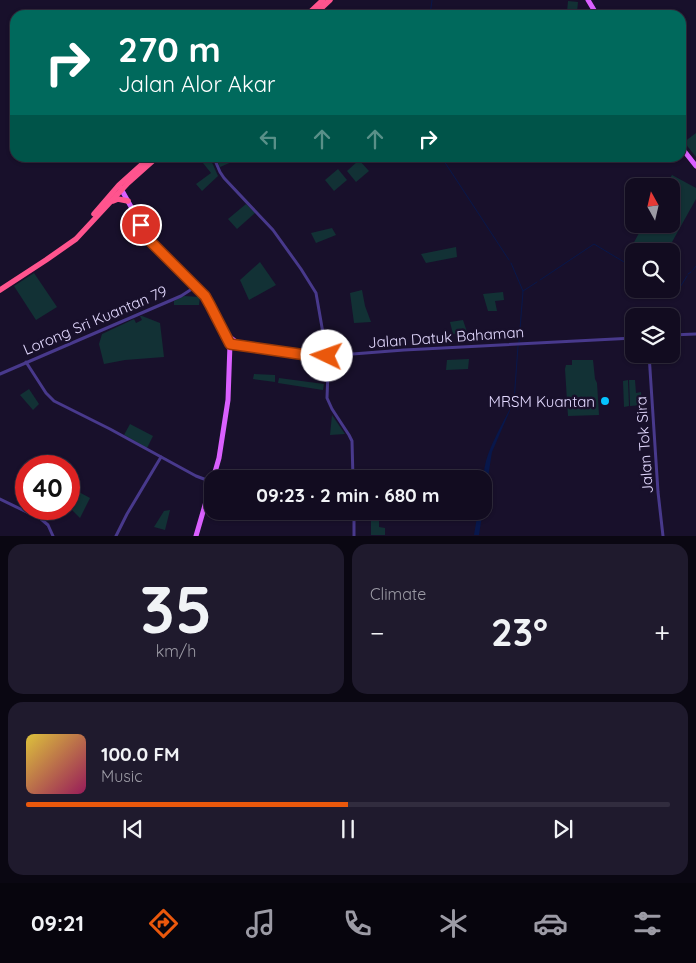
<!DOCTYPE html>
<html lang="en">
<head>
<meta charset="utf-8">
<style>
  :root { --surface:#120c20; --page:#1f1a2d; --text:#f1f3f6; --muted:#9c9ba5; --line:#312c3e; --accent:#ea580c }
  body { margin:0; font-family:Quicksand,sans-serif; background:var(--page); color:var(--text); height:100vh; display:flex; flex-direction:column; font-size:19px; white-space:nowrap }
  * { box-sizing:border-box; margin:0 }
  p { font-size:16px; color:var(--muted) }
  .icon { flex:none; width:28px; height:28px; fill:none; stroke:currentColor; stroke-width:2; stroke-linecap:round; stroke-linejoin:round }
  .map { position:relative; height:536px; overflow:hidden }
  .sheet { display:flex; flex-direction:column; gap:8px; padding:8px; background:#0a0712; flex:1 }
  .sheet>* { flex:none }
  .hud { position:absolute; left:10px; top:10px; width:676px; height:152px; border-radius:15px; box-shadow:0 1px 4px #0004,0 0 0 1px var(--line); background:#00695c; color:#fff; overflow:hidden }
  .needle { width:32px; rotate:352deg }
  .fabs { position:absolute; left:625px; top:178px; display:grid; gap:10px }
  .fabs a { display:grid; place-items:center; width:55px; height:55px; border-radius:10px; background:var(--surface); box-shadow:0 1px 4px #0004,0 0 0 1px var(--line); font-size:25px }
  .speed { position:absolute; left:15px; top:455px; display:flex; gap:10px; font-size:25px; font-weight:700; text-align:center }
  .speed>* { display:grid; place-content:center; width:65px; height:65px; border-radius:50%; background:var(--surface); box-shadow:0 1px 4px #0004,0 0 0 1px var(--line); line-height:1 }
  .speed .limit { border:8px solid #d22; background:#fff; color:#111 }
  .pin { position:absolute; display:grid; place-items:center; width:42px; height:42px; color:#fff; margin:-21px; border:2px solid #fff; border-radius:50%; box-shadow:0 1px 5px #0007 }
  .me { position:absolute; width:55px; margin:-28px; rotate:273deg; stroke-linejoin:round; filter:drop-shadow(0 0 4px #0008) }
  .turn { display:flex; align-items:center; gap:18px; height:105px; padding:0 25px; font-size:22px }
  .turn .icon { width:65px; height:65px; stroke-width:2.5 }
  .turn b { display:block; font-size:35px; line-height:42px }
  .lanes { display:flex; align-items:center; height:48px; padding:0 25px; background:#0003; justify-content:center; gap:25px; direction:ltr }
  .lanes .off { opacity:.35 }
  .big { font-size:38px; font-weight:700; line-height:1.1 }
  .sheet .tile { flex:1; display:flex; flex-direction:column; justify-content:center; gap:8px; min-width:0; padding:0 18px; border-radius:15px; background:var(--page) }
  .sheet .dial { align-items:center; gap:0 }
  .dial b { font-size:65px; line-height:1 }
  .song { display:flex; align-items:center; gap:15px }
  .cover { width:60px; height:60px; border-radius:8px; background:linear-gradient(135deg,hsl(50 70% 55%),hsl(330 70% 35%)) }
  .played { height:5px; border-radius:2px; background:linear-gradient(90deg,var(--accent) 50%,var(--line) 50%) }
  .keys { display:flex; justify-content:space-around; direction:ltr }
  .heat { display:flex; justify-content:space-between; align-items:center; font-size:28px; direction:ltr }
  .sheet .tiles { flex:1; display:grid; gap:8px; grid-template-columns:1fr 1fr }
  .tile:last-child { grid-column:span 2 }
  .trip { position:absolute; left:204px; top:470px; width:288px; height:50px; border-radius:15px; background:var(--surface); box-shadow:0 1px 4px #0004,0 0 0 1px var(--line); font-weight:700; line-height:50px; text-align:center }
  .menu { display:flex; height:80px; justify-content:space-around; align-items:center; background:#07050d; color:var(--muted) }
  .menu .icon { width:35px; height:35px }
  .menu .active { color:var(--accent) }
  .menu b { font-size:22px; color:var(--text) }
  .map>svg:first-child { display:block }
</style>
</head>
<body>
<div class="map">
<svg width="696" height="536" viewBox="0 0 696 536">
  <rect width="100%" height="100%" fill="#18102b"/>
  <g fill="#123135">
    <polygon points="568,1 578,2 577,12 567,12"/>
    <polygon points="696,133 696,157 684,142"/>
    <polygon points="199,158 210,158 218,176 202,191 196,184 211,173"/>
    <polygon points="220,158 241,158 220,167 216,159"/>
    <polygon points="359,160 369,171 356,182 347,171"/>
    <polygon points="338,169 347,180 334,191 325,180"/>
    <polygon points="672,175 696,188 696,199 667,251 634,251 634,259 627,255 644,224 671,224 671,186 665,186"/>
    <polygon points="246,204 255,213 237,229 228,219"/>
    <polygon points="332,228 336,235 316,243 311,233"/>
    <polygon points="456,247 457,257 426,263 421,254"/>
    <polygon points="260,262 276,285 249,300 240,280"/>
    <polygon points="34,273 57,307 36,320 14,286"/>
    <polygon points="362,290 365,306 371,322 354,323 350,293"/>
    <polygon points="503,292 504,300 495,301 497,311 488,311 483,294"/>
    <polygon points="184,296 200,297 199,305 174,305 174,301"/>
    <polygon points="140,316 142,316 160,323 164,357 125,360 104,364 99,344 102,334 134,319 136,323 142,320"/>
    <polygon points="463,320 467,332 453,334 450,322"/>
    <polygon points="469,359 468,369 446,370 447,360"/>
    <polygon points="572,360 593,360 595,379 597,383 599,415 568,416 565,369 566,365 572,365"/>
    <polygon points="254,374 275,375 275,382 253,379"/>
    <polygon points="279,378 324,384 323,390 278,383"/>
    <polygon points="628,380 629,406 624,407 623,381"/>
    <polygon points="629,380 635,380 636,393 641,392 642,405 630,406"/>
    <polygon points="29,389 39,404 33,410 20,395"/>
    <polygon points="332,415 345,434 330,435"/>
    <polygon points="130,424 153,436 147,448 124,435"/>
    <polygon points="77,491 90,498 80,518 72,510"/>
    <polygon points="170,510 165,530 154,527 164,511"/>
    <polygon points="371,519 379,519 379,527 385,528 385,535 371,535"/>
  </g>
  <path fill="#08174b" d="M514,401L492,452L479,535H474L478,511H482C482,494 482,477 486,461C491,443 505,419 514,401Z"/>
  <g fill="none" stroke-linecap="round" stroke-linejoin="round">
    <g stroke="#08174b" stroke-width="1">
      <polyline points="430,15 432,0"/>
      <polyline points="442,158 509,260"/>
      <polyline points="511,263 523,291 519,342"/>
      <polyline points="693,270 696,266"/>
      <polyline points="688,274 691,272"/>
      <polyline points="540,280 594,244 634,268"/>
      <polyline points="669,289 677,292 687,276"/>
      <polyline points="523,291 537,282"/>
      <polyline points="514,402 518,346"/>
    </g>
    <g stroke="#48398c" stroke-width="3">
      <polyline points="214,158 220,172 224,178 273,230 301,269 316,293 327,356 328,371 327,398 332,409 349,435 352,441 353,479"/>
      <polyline points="671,335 696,334"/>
      <polyline points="230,344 306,355 327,356 404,350 634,338"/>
      <polyline points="649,354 658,492 663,536"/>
      <polyline points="26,362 46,393 54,401 110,429 196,476 212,482"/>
      <polyline points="0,374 181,296 195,287"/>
      <polyline points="0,499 41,519 48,525 53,536"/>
      <polyline points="354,511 354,536"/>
      <polyline points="116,536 127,514 161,457"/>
    </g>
    <g stroke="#da60ff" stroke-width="5">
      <polyline points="588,0 597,15"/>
      <polyline points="681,147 696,166"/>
      <polyline points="120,187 149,239 205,296 210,305 230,344 228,400 219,458 213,479"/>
      <polyline points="227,335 240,345"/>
      <polyline points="196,536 212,481"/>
    </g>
    <g stroke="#ff548e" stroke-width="5.5">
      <polyline points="307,15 323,0"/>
      <polyline points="314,15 330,0"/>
      <polyline points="113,201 118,199 128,201"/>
      <polyline points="94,214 119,185 149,158"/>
      <polyline points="0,290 46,260 76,239 128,183 156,158"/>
    </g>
  </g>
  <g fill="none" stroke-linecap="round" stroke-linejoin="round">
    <defs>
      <polyline id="route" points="141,225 150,241 205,296 210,305 230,344 306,355 327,356"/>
    </defs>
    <use href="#route" stroke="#983908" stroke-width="12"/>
    <use href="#route" stroke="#ea580c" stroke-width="9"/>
  </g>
  <circle fill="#05c3ff" stroke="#18102b" stroke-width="2" cx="605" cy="401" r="5"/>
  <g text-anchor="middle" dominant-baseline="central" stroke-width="5" stroke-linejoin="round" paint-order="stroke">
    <g font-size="15" fill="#e3d9ff" stroke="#18102b">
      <text transform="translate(95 320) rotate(-23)">Lorong Sri Kuantan 79</text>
      <text transform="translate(446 337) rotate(-4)">Jalan Datuk Bahaman</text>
      <text transform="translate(644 445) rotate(-94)">Jalan Tok Sira</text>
    </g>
    <g font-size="15" fill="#e3d9ff" stroke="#18102b" text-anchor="end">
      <text x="595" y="401">MRSM Kuantan</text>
    </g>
  </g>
</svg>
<div class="fabs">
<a><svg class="needle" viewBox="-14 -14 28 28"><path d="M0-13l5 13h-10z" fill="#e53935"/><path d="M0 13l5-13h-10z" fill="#9c9ba5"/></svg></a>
<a><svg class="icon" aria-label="search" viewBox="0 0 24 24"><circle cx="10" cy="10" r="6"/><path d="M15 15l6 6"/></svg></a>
<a><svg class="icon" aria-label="layers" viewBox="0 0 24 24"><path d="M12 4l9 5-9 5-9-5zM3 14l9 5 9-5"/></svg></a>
</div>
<div class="speed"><div class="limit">40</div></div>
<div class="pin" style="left:141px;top:225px;background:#d93025"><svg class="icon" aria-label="arrive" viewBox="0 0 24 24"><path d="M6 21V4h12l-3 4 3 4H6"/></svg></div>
<svg class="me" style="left:327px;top:356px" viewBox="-20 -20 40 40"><circle r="19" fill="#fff"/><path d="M0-13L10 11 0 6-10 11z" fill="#ea580c"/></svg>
<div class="trip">09:23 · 2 min · 680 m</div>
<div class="hud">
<div class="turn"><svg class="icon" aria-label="right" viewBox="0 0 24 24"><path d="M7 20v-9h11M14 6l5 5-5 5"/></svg><div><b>270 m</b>Jalan Alor Akar</div></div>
<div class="lanes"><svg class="icon off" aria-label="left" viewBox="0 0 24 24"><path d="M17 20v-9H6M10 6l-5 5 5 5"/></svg><svg class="icon off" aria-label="ahead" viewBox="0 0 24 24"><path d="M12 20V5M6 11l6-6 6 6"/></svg><svg class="icon off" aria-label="ahead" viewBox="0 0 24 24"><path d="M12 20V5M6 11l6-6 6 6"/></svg><svg class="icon" aria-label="right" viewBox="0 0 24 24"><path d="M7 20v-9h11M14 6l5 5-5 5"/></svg></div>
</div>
</div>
<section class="sheet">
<div class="tiles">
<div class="tile dial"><b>35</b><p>km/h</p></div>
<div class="tile"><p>Climate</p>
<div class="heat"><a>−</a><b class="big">23°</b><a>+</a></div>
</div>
<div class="tile">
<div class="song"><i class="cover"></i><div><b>100.0 FM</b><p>Music</p></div></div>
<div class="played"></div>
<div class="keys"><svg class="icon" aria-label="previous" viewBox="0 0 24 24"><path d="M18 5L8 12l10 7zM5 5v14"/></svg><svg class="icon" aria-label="pause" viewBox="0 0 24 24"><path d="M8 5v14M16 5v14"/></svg><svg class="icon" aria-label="next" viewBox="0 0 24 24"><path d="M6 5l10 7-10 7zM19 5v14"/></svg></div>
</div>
</div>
</section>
<nav class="menu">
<b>09:21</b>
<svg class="icon active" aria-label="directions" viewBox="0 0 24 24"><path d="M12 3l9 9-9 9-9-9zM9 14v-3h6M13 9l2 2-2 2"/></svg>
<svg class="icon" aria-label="music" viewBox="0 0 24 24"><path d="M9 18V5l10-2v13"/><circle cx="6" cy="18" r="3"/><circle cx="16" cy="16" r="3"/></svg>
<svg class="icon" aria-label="phone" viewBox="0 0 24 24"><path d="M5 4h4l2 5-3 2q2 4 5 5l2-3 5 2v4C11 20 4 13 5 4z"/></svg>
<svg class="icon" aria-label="climate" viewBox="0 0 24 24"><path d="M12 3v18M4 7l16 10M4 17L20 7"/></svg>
<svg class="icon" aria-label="car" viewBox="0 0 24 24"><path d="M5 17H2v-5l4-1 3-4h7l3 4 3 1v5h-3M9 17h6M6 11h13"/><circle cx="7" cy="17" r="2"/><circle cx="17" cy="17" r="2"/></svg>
<svg class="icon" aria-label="filters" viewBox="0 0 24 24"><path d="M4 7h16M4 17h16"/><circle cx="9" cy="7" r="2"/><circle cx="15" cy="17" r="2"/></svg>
</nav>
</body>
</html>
